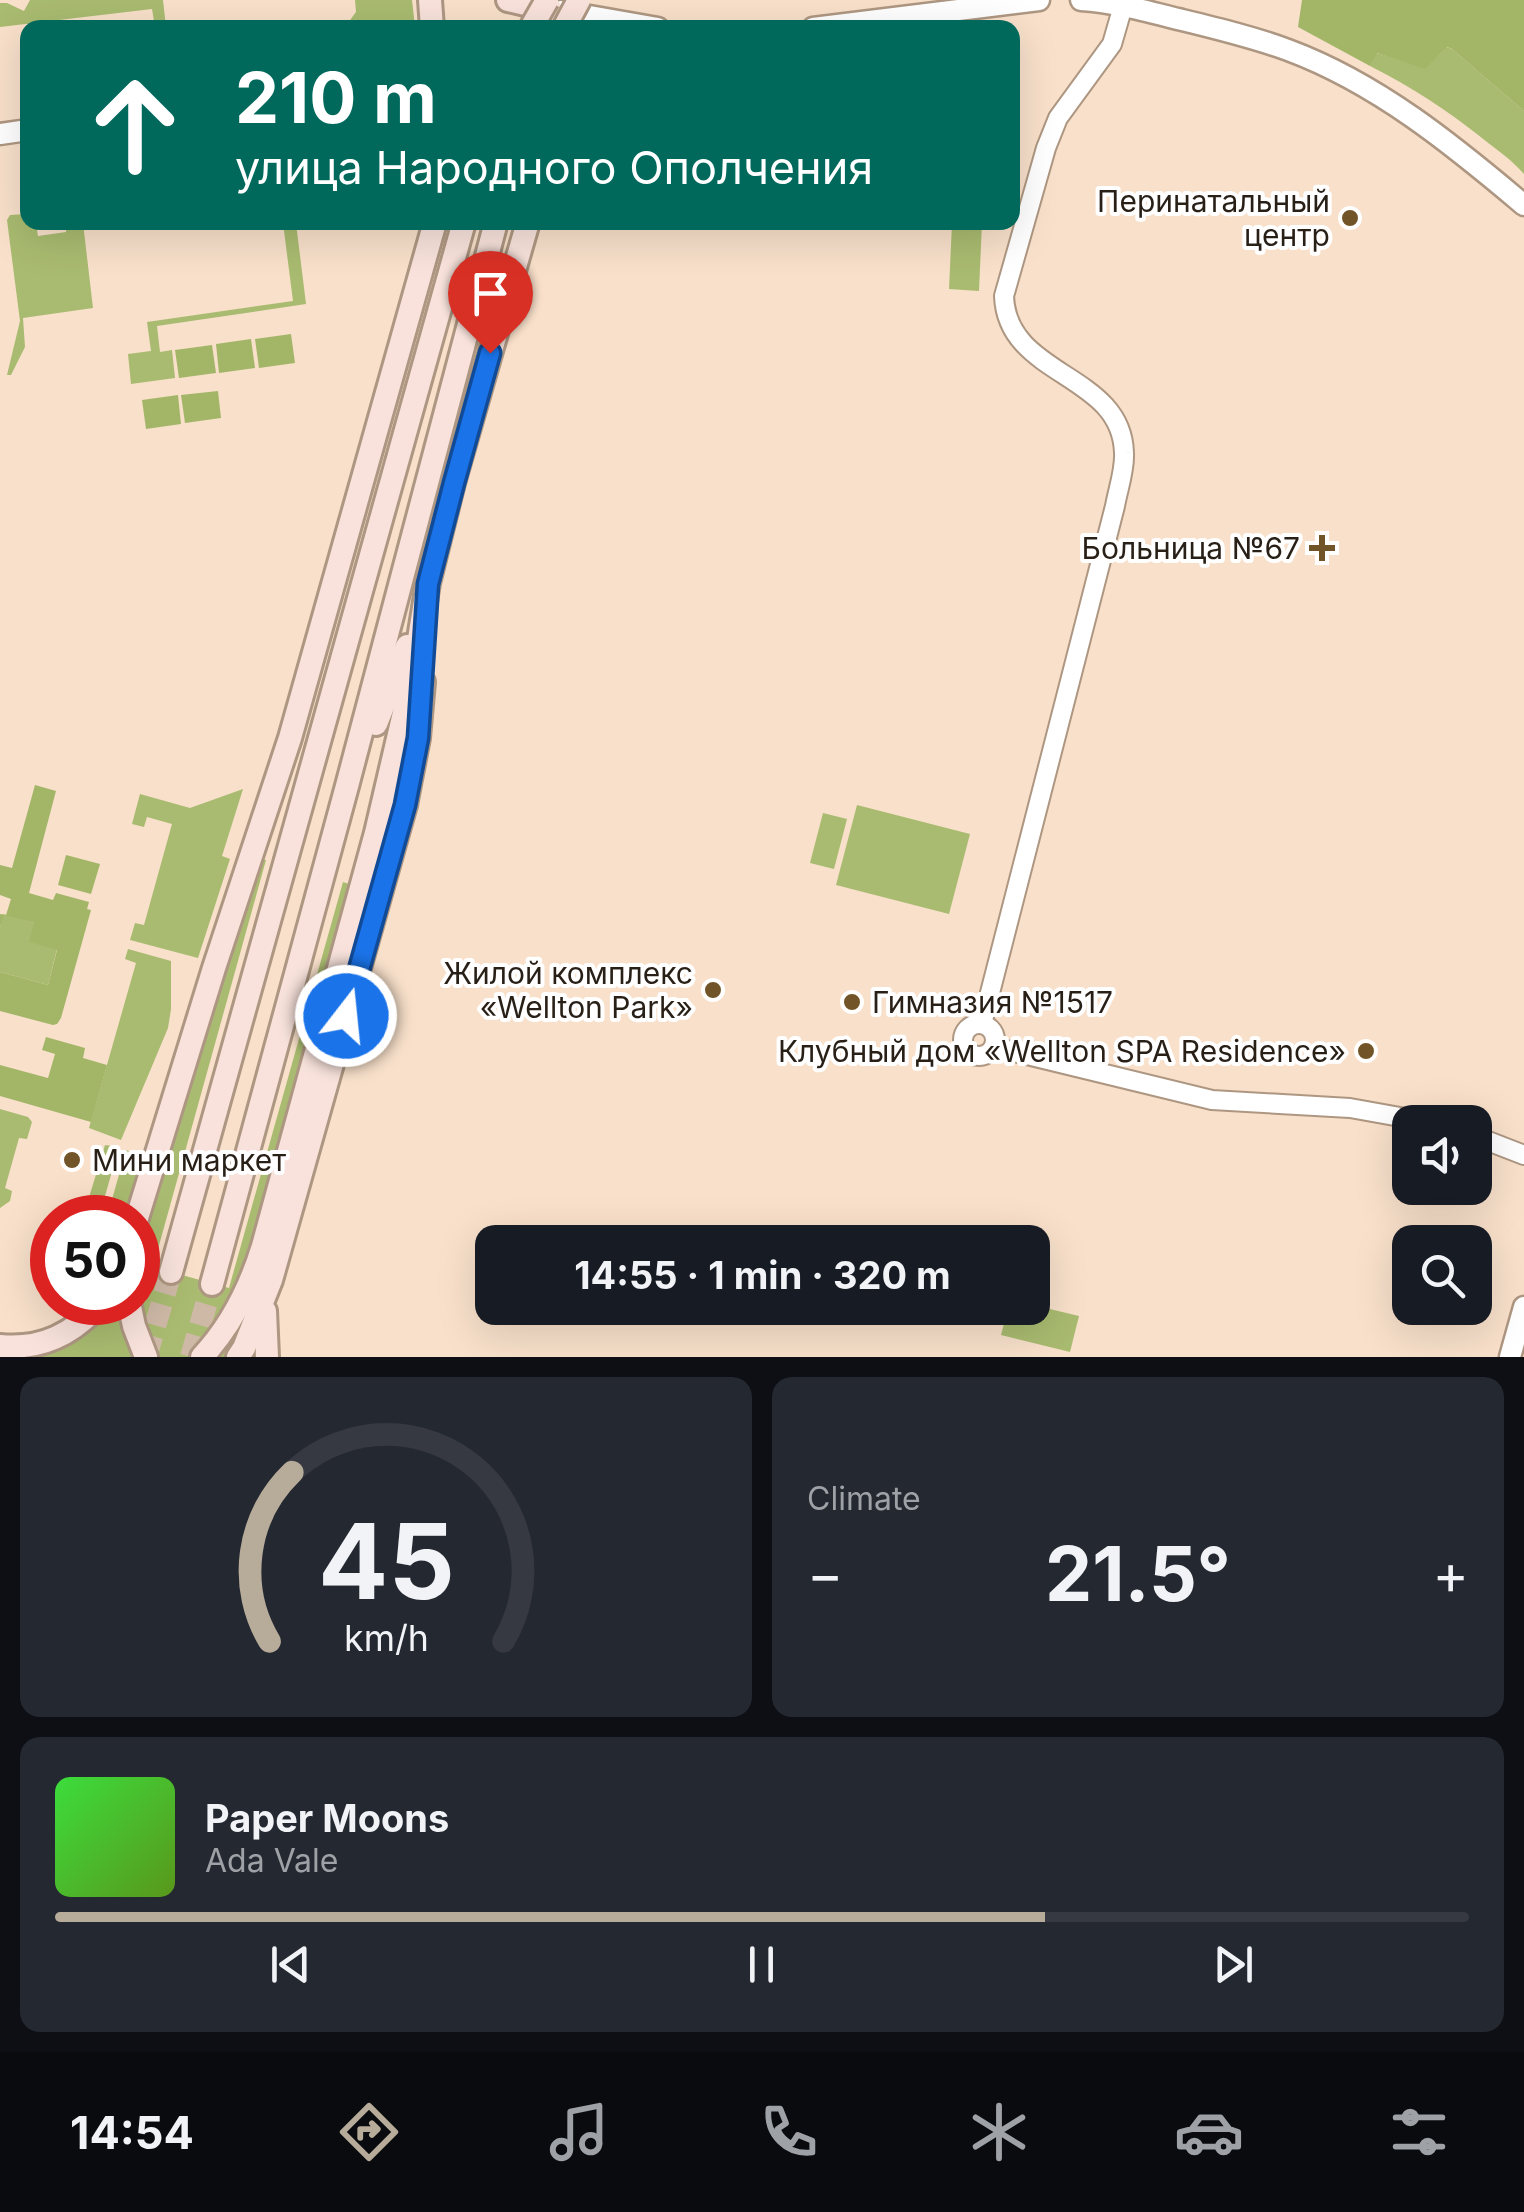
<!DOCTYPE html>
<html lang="en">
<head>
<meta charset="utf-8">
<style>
  :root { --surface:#171b24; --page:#242831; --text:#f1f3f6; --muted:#9ea1a6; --line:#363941; --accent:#b7ab99 }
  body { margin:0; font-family:Inter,sans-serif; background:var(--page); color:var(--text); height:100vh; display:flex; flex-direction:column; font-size:38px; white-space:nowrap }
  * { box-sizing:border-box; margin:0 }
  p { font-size:32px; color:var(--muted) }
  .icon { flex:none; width:55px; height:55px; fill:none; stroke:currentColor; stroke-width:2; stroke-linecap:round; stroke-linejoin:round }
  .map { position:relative; height:1357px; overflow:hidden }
  .side { display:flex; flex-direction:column; gap:20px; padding:20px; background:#0d0f14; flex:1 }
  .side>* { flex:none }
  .guide { position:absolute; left:20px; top:20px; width:1000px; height:210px; border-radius:20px; box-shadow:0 10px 40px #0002; background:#00695c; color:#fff; overflow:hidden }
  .fabs { position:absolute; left:1392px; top:1105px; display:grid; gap:20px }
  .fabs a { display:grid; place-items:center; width:100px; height:100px; border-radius:20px; background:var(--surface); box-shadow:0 10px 40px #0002; font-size:50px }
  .speed { position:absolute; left:30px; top:1195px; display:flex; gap:20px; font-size:50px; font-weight:700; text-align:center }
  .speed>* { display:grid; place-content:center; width:130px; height:130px; border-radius:50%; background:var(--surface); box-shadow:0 10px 40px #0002; line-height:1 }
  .speed .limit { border:15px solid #d22; background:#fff; color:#111 }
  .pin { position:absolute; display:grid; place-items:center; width:85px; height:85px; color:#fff; margin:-102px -42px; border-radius:50% 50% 50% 0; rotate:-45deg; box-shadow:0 0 10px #0007 }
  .pin .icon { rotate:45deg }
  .me { position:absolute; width:110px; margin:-55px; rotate:16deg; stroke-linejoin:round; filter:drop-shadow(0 0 8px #0008) }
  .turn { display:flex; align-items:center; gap:35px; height:210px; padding:0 50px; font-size:45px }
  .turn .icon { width:130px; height:130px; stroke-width:2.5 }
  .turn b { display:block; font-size:70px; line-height:85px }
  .big { font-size:75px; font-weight:700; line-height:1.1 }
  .side .tile { flex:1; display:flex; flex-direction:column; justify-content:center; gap:15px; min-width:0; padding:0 35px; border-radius:20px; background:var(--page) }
  .side .dial { align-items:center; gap:0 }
  .dial svg { height:260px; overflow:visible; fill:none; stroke:var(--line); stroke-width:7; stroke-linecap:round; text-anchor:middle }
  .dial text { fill:var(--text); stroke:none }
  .song { display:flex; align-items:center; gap:30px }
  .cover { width:120px; height:120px; border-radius:15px; background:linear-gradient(135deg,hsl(120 70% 55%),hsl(90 70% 35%)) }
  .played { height:10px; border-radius:5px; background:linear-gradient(90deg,var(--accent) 70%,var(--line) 70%) }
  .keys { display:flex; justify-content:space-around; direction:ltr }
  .heat { display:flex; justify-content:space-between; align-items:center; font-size:55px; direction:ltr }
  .side .tiles { flex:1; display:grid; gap:20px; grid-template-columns:1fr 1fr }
  .tile:last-child { grid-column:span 2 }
  .trip { position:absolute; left:475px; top:1225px; width:575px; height:100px; border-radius:20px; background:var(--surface); box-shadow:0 10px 40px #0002; font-weight:700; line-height:100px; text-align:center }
  .tab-bar { display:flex; height:160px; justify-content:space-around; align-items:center; background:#090b0e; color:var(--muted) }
  .tab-bar .icon { width:70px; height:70px }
  .tab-bar .selected { color:var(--accent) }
  .tab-bar b { font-size:45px; color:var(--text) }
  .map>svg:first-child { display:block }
</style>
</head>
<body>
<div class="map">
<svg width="1524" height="1357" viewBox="0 0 1524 1357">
  <rect width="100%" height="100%" fill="#f8e0ca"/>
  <g fill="#a9bb70">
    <polygon points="30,0 163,0 166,27 155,27 152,9 0,27 0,3 7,3 24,11"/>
    <polygon points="355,0 412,0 415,27 345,27 356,12"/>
    <path d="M1446,47L1452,49L1524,111V174C1512,160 1497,150 1482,138C1447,110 1410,86 1370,66L1376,53C1404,59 1423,77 1446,47Z"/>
    <polygon points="27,214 28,222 36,223 38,236 66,232 66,223 83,223 93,308 23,318 25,347 11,375 7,375 20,321 7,220 10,215"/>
    <polygon points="283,223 296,223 306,304 157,326 160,352 172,350 175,378 131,384 128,354 151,351 147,322 293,301"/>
    <polygon points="952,223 982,223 979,291 949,289"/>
    <polygon points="243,789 222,856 230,859 198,958 130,940 135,923 144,925 172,824 147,817 144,827 132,824 140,794 190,808"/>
    <polygon points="857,805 970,834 949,914 836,885"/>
    <polygon points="823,813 847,819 834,869 810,863"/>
    <polygon points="258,858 266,860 153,1267 229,1288 343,882 352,885 314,1097 231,1357 157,1357 137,1303 140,1249"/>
    <polygon points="3,914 34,923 57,949 48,985 0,972 0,927"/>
    <polygon points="128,949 171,961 171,1009 168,1028 121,1140 89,1128 136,963 125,959"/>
    <polygon points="0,1109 28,1117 32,1122 27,1139 19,1138 5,1188 12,1191 10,1201 0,1208"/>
    <polygon points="105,1145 119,1147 99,1217 83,1217"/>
    <path d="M126,1150L134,1153C144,1172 130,1198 124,1217H107Z"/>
    <path d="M113,1302L118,1303L136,1357H31C66,1350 91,1330 113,1302Z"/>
    <polygon points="1033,1305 1079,1316 1070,1352 1001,1335 1008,1308 1032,1308"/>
  </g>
  <g fill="#a3b668">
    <polygon points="1302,0 1524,0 1524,111 1452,49 1447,47 1425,69 1377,53 1370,66 1298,27"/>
    <polygon points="291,334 295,363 259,368 255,339"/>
    <polygon points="251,339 255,368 219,373 216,344"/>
    <polygon points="212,345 216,373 179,378 175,350"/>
    <polygon points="218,391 221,418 185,423 181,395"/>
    <polygon points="178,395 181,424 146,429 142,400"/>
    <polygon points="35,785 56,791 29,893 53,900 56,893 89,902 87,909 91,910 61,1018 57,1024 53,1025 0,1011 0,972 48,985 57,950 29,942 34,923 4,915 0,927 0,914 6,915 11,899 0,895 0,865 12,868"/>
    <polygon points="66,855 100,864 91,894 58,885"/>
    <polygon points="46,1037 85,1048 83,1058 107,1065 91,1122 0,1096 0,1065 48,1078 55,1054 42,1050"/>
  </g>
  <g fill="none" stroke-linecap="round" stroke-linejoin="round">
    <g stroke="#ceb9a6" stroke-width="22" stroke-dasharray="22 11" stroke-linecap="butt">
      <polyline points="146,1357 171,1272"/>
      <polyline points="191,1357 212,1284"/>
    </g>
    <defs>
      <g id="minor">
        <path d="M982,1024L1115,506C1118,489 1125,470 1124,453C1122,372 1007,378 1004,296L1046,148L1058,118L1112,44L1123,6"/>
        <circle cx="979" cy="1040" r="16"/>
        <polyline points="994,1047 1212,1100 1350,1108 1428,1122"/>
        <polyline points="1475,1136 1524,1155"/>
      </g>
      <g id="tertiary">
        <path d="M1081,0C1114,2 1146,11 1178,19C1215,28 1253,37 1288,50C1377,83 1453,145 1524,205"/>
        <polyline points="561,11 658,28"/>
        <polyline points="813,28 1039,0"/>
        <polyline points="0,134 28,130"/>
        <polyline points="1510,1357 1524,1307"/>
      </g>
      <g id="secondary">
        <polyline points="430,0 432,28"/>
        <polyline points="508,0 551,10 561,28"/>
        <polyline points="376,724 407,646"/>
        <polyline points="137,1218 214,968 290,738 435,222"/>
        <polyline points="171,1272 464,222"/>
        <polyline points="212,1284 347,786 496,222"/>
        <polyline points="129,1302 134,1326 146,1357"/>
        <polyline points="265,1311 267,1357"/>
        <path d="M0,1346C42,1350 74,1334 101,1302"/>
        <path d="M202,1357C232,1325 250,1288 263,1246L376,833L414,670L428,583L453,483L528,222"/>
        <polyline points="238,1357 244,1348 271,1280 405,805 418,738 423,682"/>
      </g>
    </defs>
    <use href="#minor" stroke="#ae9782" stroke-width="22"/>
    <use href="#tertiary" stroke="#ae9782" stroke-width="25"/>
    <use href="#secondary" stroke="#ae9782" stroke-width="28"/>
    <use href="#minor" stroke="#fff" stroke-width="18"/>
    <use href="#tertiary" stroke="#fff" stroke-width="20"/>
    <use href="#secondary" stroke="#f8e2db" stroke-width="22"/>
    <defs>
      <g id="secondary-bridge">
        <polyline points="531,28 547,0"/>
        <polyline points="564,28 579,0"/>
      </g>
    </defs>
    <use href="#secondary-bridge" stroke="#ae9782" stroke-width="28" stroke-linecap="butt"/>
    <use href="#secondary-bridge" stroke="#f8e2db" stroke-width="22"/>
  </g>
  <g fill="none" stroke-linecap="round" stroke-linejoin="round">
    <defs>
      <polyline id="route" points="346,1016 405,805 418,738 428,584 454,483 490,353"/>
    </defs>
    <use href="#route" stroke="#114b97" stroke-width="25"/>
    <use href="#route" stroke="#1a73e8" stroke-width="18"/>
  </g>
  <g fill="#715428" stroke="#fff" stroke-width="4">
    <circle cx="1350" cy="218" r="10"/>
    <path d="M1317 533h10v10h10v10h-10v10h-10v-10h-10v-10h10z"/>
    <circle cx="713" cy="990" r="10"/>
    <circle cx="852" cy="1002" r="10"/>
    <circle cx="1366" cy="1051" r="10"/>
    <circle cx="72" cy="1160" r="10"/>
  </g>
  <g text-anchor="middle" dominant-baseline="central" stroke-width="8" stroke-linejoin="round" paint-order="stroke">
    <g font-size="30" fill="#281f17" stroke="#fff" text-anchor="end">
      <text x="1330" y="201">Перинатальный<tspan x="1330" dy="34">центр</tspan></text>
      <text x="1300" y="548">Больница №67</text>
      <text x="693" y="973">Жилой комплекс<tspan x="693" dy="34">«Wellton Park»</tspan></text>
      <text x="872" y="1002" text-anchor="start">Гимназия №1517</text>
      <text x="1346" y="1051">Клубный дом «Wellton SPA Residence»</text>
      <text x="92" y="1160" text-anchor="start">Мини маркет</text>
    </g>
  </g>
</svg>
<div class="fabs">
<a><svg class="icon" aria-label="sound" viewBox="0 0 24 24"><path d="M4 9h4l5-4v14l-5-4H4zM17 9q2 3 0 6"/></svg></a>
<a><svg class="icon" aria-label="search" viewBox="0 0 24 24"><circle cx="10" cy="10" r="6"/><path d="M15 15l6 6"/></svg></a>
</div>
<div class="speed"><div class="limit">50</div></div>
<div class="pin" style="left:490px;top:353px;background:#d93025"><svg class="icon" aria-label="arrive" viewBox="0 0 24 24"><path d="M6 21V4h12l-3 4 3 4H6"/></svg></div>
<svg class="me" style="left:346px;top:1016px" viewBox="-20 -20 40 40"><circle r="17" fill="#1a73e8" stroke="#fff" stroke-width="3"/><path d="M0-11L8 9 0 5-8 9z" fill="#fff"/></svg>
<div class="trip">14:55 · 1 min · 320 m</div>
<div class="guide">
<div class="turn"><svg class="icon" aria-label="ahead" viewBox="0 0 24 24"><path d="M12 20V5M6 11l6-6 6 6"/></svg><div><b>210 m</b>улица Народного Ополчения</div></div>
</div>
</div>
<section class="side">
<div class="tiles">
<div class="tile dial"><svg viewBox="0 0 100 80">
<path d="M14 69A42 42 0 1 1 86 69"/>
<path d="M14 69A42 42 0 0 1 21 17" stroke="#b7ab99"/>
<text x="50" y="56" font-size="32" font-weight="700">45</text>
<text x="50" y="72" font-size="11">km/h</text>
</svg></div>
<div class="tile"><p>Climate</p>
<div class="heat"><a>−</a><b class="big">21.5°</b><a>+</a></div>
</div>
<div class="tile">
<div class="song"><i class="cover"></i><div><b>Paper Moons</b><p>Ada Vale</p></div></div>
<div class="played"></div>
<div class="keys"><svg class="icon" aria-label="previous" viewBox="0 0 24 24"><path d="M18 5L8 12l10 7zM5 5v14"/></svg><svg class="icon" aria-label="pause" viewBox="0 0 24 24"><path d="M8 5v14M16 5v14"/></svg><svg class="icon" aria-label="next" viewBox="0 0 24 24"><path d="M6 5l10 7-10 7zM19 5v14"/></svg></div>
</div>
</div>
</section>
<nav class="tab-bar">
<b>14:54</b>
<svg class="icon selected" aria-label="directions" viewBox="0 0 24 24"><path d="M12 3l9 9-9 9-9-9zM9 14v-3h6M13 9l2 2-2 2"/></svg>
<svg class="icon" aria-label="music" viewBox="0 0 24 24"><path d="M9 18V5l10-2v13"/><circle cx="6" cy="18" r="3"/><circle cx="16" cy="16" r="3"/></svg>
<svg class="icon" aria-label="phone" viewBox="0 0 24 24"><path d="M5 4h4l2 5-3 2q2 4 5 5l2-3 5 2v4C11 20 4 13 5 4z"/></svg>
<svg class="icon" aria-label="climate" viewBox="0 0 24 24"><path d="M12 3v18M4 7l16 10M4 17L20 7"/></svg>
<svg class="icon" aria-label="car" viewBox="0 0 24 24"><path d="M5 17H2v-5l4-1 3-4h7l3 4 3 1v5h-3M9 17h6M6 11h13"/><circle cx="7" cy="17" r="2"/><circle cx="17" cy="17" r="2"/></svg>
<svg class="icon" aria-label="filters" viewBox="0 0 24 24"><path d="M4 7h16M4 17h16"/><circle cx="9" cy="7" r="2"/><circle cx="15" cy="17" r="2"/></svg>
</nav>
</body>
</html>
